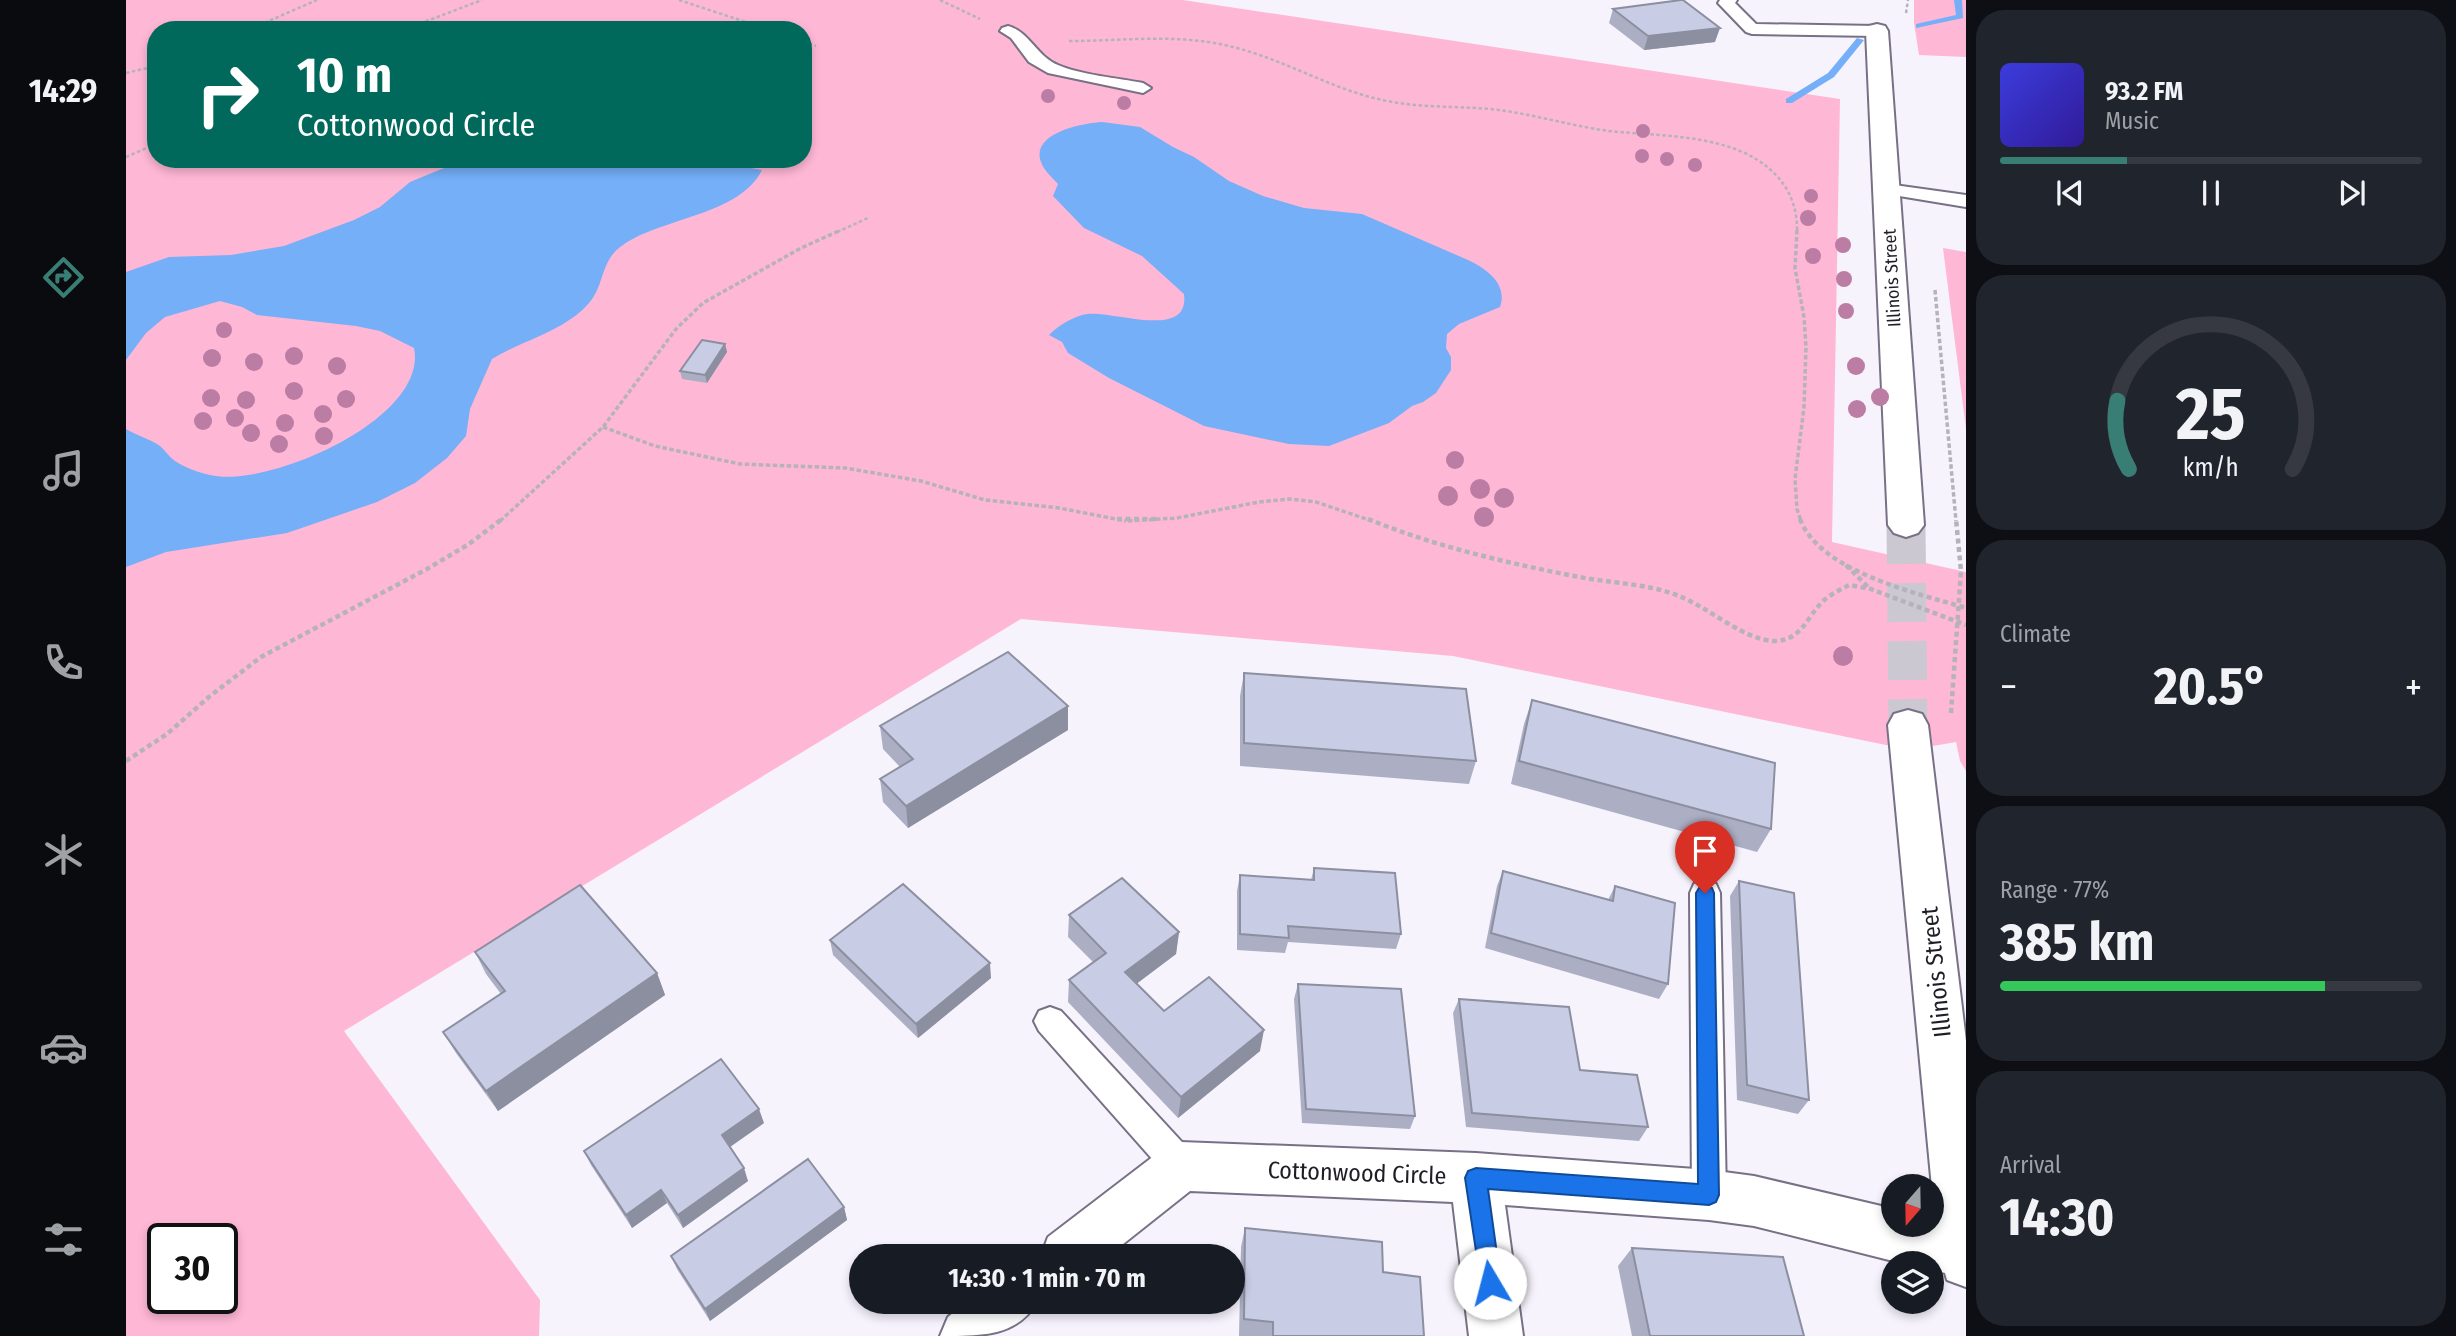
<!DOCTYPE html>
<html lang="en">
<head>
<meta charset="utf-8">
<style>
  :root { --surface:#171b24; --page:#20242c; --text:#f1f3f6; --muted:#9ea1a6; --line:#363941; --accent:#397e74 }
  body { margin:0; font-family:"Fira Sans Condensed",sans-serif; background:var(--page); color:var(--text); height:100vh; display:flex; flex-direction:column; font-size:26px; white-space:nowrap }
  * { box-sizing:border-box; margin:0 }
  p { font-size:23px; color:var(--muted) }
  .icon { flex:none; width:38px; height:38px; fill:none; stroke:currentColor; stroke-width:2; stroke-linecap:round; stroke-linejoin:round }
  .map { position:relative; flex:1; overflow:hidden }
  .sheet { display:flex; flex-direction:column; gap:10px; padding:10px; background:#0d0f14; width:490px }
  .sheet>* { flex:none }
  .top-card { position:absolute; left:21px; top:21px; width:665px; height:147px; border-radius:28px; box-shadow:0 4px 10px #0003; background:#00695c; color:#fff; overflow:hidden }
  .needle { width:46px; rotate:200deg }
  .fabs { position:absolute; left:1755px; top:1174px; display:grid; gap:14px }
  .fabs a { display:grid; place-items:center; width:63px; height:63px; border-radius:50%; background:var(--surface); box-shadow:0 4px 10px #0003; font-size:35px }
  .speed { position:absolute; left:21px; top:1223px; display:flex; gap:14px; font-size:35px; font-weight:700; text-align:center }
  .speed>* { display:grid; place-content:center; width:91px; height:91px; border-radius:50%; background:var(--surface); box-shadow:0 4px 10px #0003; line-height:1 }
  .speed .limit { border:4px solid #111; border-radius:10px; background:#fff; color:#111 }
  .pin { position:absolute; display:grid; place-items:center; width:60px; height:60px; color:#fff; margin:-72px -30px; border-radius:50% 50% 50% 0; rotate:-45deg; box-shadow:0 0 7px #0007 }
  .pin .icon { rotate:45deg }
  .me { position:absolute; width:77px; margin:-38px; rotate:352deg; stroke-linejoin:round; filter:drop-shadow(0 0 5px #0008) }
  .turn { display:flex; align-items:center; gap:24px; height:147px; padding:0 35px; font-size:32px }
  .turn .icon { width:91px; height:91px; stroke-width:2.5 }
  .turn b { display:block; font-size:49px; line-height:60px }
  .big { font-size:52px; font-weight:700; line-height:1.1 }
  .sheet .widget { flex:1; display:flex; flex-direction:column; justify-content:center; gap:10px; min-width:0; padding:0 24px; border-radius:28px; background:var(--page) }
  .sheet .dial { align-items:center; gap:0 }
  .dial svg { height:182px; overflow:visible; fill:none; stroke:var(--line); stroke-width:7; stroke-linecap:round; text-anchor:middle }
  .dial text { fill:var(--text); stroke:none }
  .song { display:flex; align-items:center; gap:21px }
  .cover { width:84px; height:84px; border-radius:10px; background:linear-gradient(135deg,hsl(240 70% 55%),hsl(250 70% 35%)) }
  .played { height:7px; border-radius:4px; background:linear-gradient(90deg,var(--accent) 30%,var(--line) 30%) }
  .keys { display:flex; justify-content:space-around; direction:ltr }
  .heat { display:flex; justify-content:space-between; align-items:center; font-size:38px; direction:ltr }
  .charge { height:10px; border-radius:5px; background:linear-gradient(90deg,#34c759 77%,var(--line) 0) }
  .trip { position:absolute; left:723px; top:1244px; width:396px; height:70px; border-radius:35px; background:var(--surface); box-shadow:0 4px 10px #0003; font-weight:700; line-height:70px; text-align:center }
  main { display:flex; flex:1; min-height:0 }
  .dock { display:flex; flex-direction:column; width:126px; justify-content:space-around; align-items:center; background:#090b0e; color:var(--muted) }
  .dock .icon { width:49px; height:49px }
  .dock .selected { color:var(--accent) }
  .dock b { font-size:32px; color:var(--text) }
  .map>svg:first-child { display:block }
</style>
</head>
<body>
<main>
<nav class="dock">
<b>14:29</b>
<svg class="icon selected" aria-label="directions" viewBox="0 0 24 24"><path d="M12 3l9 9-9 9-9-9zM9 14v-3h6M13 9l2 2-2 2"/></svg>
<svg class="icon" aria-label="music" viewBox="0 0 24 24"><path d="M9 18V5l10-2v13"/><circle cx="6" cy="18" r="3"/><circle cx="16" cy="16" r="3"/></svg>
<svg class="icon" aria-label="phone" viewBox="0 0 24 24"><path d="M5 4h4l2 5-3 2q2 4 5 5l2-3 5 2v4C11 20 4 13 5 4z"/></svg>
<svg class="icon" aria-label="climate" viewBox="0 0 24 24"><path d="M12 3v18M4 7l16 10M4 17L20 7"/></svg>
<svg class="icon" aria-label="car" viewBox="0 0 24 24"><path d="M5 17H2v-5l4-1 3-4h7l3 4 3 1v5h-3M9 17h6M6 11h13"/><circle cx="7" cy="17" r="2"/><circle cx="17" cy="17" r="2"/></svg>
<svg class="icon" aria-label="filters" viewBox="0 0 24 24"><path d="M4 7h16M4 17h16"/><circle cx="9" cy="7" r="2"/><circle cx="15" cy="17" r="2"/></svg>
</nav>
<div class="map">
<svg width="1840" height="1336" viewBox="0 0 1840 1336">
  <rect width="100%" height="100%" fill="#f7f3fd"/>
  <g fill="#ffb7d6" fill-rule="evenodd">
    <path d="M0,0H1057L1714,99L1706,542L1840,572V771L1834,761L1830,742L1784,750L1327,656L895,619L218,1031L414,1300L413,1336H0ZM30,30H677V159H30ZM37,1239H96V1298H37Z"/>
    <polygon points="1788,0 1840,0 1840,57 1793,55 1788,23"/>
    <polygon points="1817,248 1840,252 1840,429"/>
  </g>
  <g fill="#74aff8">
    <path d="M976,122L1014,127L1047,147L1068,157L1103,181L1137,196L1178,208L1236,214L1342,260C1361,269 1382,284 1374,307L1333,324L1321,334L1320,348L1325,357V370L1310,393L1297,402L1286,406L1263,423L1203,446L1163,444L1078,426L983,378L942,353L936,342L923,335C933,325 948,316 961,314C987,310 1064,341 1058,294L1016,256L958,228L927,196L932,184C926,177 918,171 915,162C904,133 957,123 976,122Z"/>
    <path d="M340,159H572L636,170C614,215 535,218 497,245C474,260 479,285 463,303C439,331 397,340 366,359L344,409L340,436L321,458L289,483L251,502L161,533L40,552L0,567V429C10,435 24,439 34,446C39,450 43,457 49,461C58,467 73,473 84,475C141,489 303,419 288,348L254,331L230,326L131,315L116,307L94,301L39,317L20,333L0,360V272L43,257L105,255L158,246L228,220L254,207L284,182Z"/>
  </g>
  <g fill="none" stroke-linecap="round" stroke-linejoin="round">
    <g fill="#74aff8" fill-rule="evenodd">
      <polygon points="1828,0 1836,0 1837,18 1790,28 1790,24 1830,15"/>
      <polygon points="1731,38 1738,40 1708,77 1666,103 1660,103 1660,99 1702,73"/>
    </g>
    <polyline stroke="#ccc8d2" stroke-width="39" stroke-dasharray="39 19" stroke-linecap="butt" points="1780,525 1782,725"/>
    <defs>
      <g id="lane">
        <polygon points="1594,0 1611,0 1609,3 1630,24 1751,26 1759,31 1751,36 1626,34 1620,32 1595,6 1592,3"/>
        <path d="M882,26C904,32 910,56 932,65C955,75 992,78 1017,83L1025,88L1017,93L922,73L903,62L885,38L874,31L876,28Z"/>
        <polygon points="1761,184 1840,195 1840,207 1755,193 1752,189 1755,185"/>
        <polygon points="1579,880 1590,884 1594,893 1600,1195 1595,1207 1583,1212 1571,1207 1566,1195 1564,893 1568,884"/>
        <polygon points="924,1007 935,1011 1067,1154 1072,1166 1067,1178 1055,1183 1043,1178 913,1031 908,1021 913,1011"/>
      </g>
      <g id="street">
        <polygon points="1751,24 1759,26 1762,31 1798,525 1792,533 1780,537 1768,533 1762,525 1740,31 1743,26"/>
        <polygon points="1782,710 1796,714 1802,725 1840,1041 1840,1287 1821,1280 1819,1273 1806,1270 1806,1264 1779,1264 1628,1226 1583,1220 1379,1205 1397,1336 1343,1336 1327,1202 1064,1191 982,1256 915,1256 922,1237 1037,1149 1055,1142 1350,1153 1583,1170 1628,1176 1768,1209 1768,1225 1806,1225 1806,1218 1809,1219 1762,725 1768,714"/>
        <path d="M840,1302H911C891,1336 858,1336 814,1336L822,1317Z"/>
      </g>
    </defs>
    <use href="#lane" stroke="#787085" stroke-width="4"/>
    <use href="#street" stroke="#787085" stroke-width="4"/>
    <g stroke="#b6b2bb" stroke-width="2.5" stroke-dasharray="3.5 2.5" stroke-linecap="butt">
      <polyline points="553,0 644,30"/>
      <polyline points="814,0 854,19"/>
      <polyline points="1780,13 1782,0"/>
      <polyline points="122,30 191,0"/>
      <polyline points="277,30 356,0"/>
      <path d="M943,41C998,41 1053,33 1107,47C1164,61 1214,95 1273,103C1306,108 1340,106 1373,110C1410,115 1446,126 1483,131C1529,136 1576,134 1619,153C1652,169 1672,195 1671,232"/>
      <polyline points="677,42 690,46"/>
      <polyline points="0,73 30,66"/>
      <polyline points="0,157 30,144"/>
      <polyline points="711,232 742,218"/>
    </g>
    <g stroke="#b6b2bb" stroke-width="3.5" stroke-dasharray="4.5 2.5" stroke-linecap="butt">
      <polyline points="1671,230 1669,268 1678,317 1680,347 1678,407 1669,479 1671,509 1675,521"/>
      <polyline points="1809,290 1830,521"/>
      <polyline points="477,427 529,446 614,464 719,468 795,481 859,500 933,508 1000,521"/>
      <polyline points="374,521 477,427 550,329 577,303 675,248 715,230"/>
      <polyline points="1002,521 1051,518 1133,502 1164,499 1190,502 1246,521"/>
    </g>
    <g stroke="#b6b2bb" stroke-width="4.5" stroke-dasharray="5 3.5" stroke-linecap="butt">
      <polyline points="991,519 1031,519"/>
      <path d="M1242,519C1308,546 1377,562 1448,576C1481,583 1521,583 1553,596C1582,607 1619,641 1649,641C1675,640 1680,619 1696,602C1703,595 1714,590 1723,585L1745,589L1840,625"/>
      <path d="M1674,519C1694,572 1791,593 1840,608"/>
      <polyline points="1720,565 1743,588"/>
      <polyline points="1825,713 1835,571 1830,519"/>
      <polyline points="0,761 41,734 84,696 135,657 301,569 343,544 376,519"/>
    </g>
    <use href="#lane" fill="#fff" fill-rule="evenodd"/>
    <use href="#street" fill="#fff" fill-rule="evenodd"/>
  </g>
  <g fill="#bb7da3">
    <circle cx="922" cy="96" r="7"/>
    <circle cx="998" cy="103" r="7"/>
    <circle cx="1517" cy="131" r="7"/>
    <circle cx="1516" cy="156" r="7"/>
    <circle cx="1541" cy="159" r="7"/>
    <circle cx="1569" cy="165" r="7"/>
    <circle cx="1685" cy="196" r="7"/>
    <circle cx="1682" cy="218" r="8"/>
    <circle cx="1717" cy="245" r="8"/>
    <circle cx="1687" cy="256" r="8"/>
    <circle cx="1718" cy="279" r="8"/>
    <circle cx="1720" cy="311" r="8"/>
    <circle cx="98" cy="330" r="8"/>
    <circle cx="168" cy="356" r="9"/>
    <circle cx="86" cy="358" r="9"/>
    <circle cx="128" cy="362" r="9"/>
    <circle cx="211" cy="366" r="9"/>
    <circle cx="1730" cy="366" r="9"/>
    <circle cx="168" cy="391" r="9"/>
    <circle cx="1754" cy="397" r="9"/>
    <circle cx="85" cy="398" r="9"/>
    <circle cx="220" cy="399" r="9"/>
    <circle cx="120" cy="400" r="9"/>
    <circle cx="1731" cy="409" r="9"/>
    <circle cx="197" cy="414" r="9"/>
    <circle cx="109" cy="418" r="9"/>
    <circle cx="77" cy="421" r="9"/>
    <circle cx="159" cy="423" r="9"/>
    <circle cx="125" cy="433" r="9"/>
    <circle cx="198" cy="436" r="9"/>
    <circle cx="153" cy="444" r="9"/>
    <circle cx="1329" cy="460" r="9"/>
    <circle cx="1354" cy="489" r="10"/>
    <circle cx="1322" cy="496" r="10"/>
    <circle cx="1378" cy="498" r="10"/>
    <circle cx="1358" cy="517" r="10"/>
    <circle cx="1717" cy="656" r="10"/>
  </g>
  <g fill="#acafc4">
    <polygon points="1487,9 1589,42 1518,50 1483,23"/>
    <polygon points="599,344 601,352 581,383 556,379 554,371"/>
    <polygon points="1118,673 1350,761 1343,784 1114,766 1114,696"/>
    <polygon points="1406,700 1645,829 1631,852 1385,784 1398,724"/>
    <polygon points="942,706 942,730 782,828 757,802 754,779 774,767 757,749 754,726"/>
    <polygon points="1188,868 1275,934 1270,949 1162,942 1159,953 1111,950 1111,891 1114,875 1185,880"/>
    <polygon points="1377,871 1482,900 1489,886 1542,984 1533,999 1359,948 1371,886"/>
    <polygon points="1613,881 1683,1100 1672,1114 1611,1100 1604,896"/>
    <polygon points="943,915 1053,932 1050,954 1010,984 1038,1011 1134,1051 1052,1118 942,1002 943,980 967,962 942,937"/>
    <polygon points="704,940 865,978 792,1038 707,955"/>
    <polygon points="349,952 531,973 539,995 372,1111 330,1053 317,1032 375,994 360,974"/>
    <polygon points="1172,984 1289,1116 1284,1129 1176,1123 1168,999"/>
    <polygon points="1333,999 1454,1070 1522,1127 1513,1141 1340,1127 1327,1013"/>
    <polygon points="638,1123 604,1147 622,1181 557,1228 541,1203 506,1228 465,1165 458,1151"/>
    <polygon points="718,1207 721,1220 584,1321 551,1269 545,1256"/>
    <polygon points="1119,1228 1257,1272 1298,1336 1113,1336 1115,1247"/>
    <polygon points="1506,1248 1678,1336 1506,1336 1492,1266"/>
  </g>
  <g fill="#8c8fa0">
    <polygon points="1594,28 1589,42 1518,50 1522,36"/>
    <polygon points="599,344 601,352 581,383 579,375"/>
    <polygon points="942,706 942,730 782,828 780,806"/>
    <polygon points="1053,932 1050,954 997,994 999,972"/>
    <polygon points="864,963 865,978 792,1038 790,1024"/>
    <polygon points="531,973 539,995 372,1111 360,1091"/>
    <polygon points="1138,1030 1134,1051 1052,1118 1055,1097"/>
    <polygon points="633,1109 638,1123 601,1149 596,1135"/>
    <polygon points="618,1168 622,1181 557,1228 552,1215"/>
    <polygon points="535,1190 541,1203 506,1228 500,1215"/>
    <polygon points="718,1207 721,1220 584,1321 579,1309"/>
  </g>
  <g fill="#c8cce4" stroke="#8c8fa0" stroke-width="2">
    <polygon points="1555,0 1557,0 1594,28 1522,36 1487,9"/>
    <polygon points="576,340 599,344 579,375 554,371"/>
    <polygon points="882,652 942,706 780,806 754,779 787,759 754,726"/>
    <polygon points="1118,673 1340,689 1350,761 1118,743"/>
    <polygon points="1406,700 1649,763 1645,829 1393,761"/>
    <polygon points="1188,868 1269,873 1275,934 1162,926 1163,938 1114,934 1114,875 1188,880"/>
    <polygon points="1377,871 1487,901 1489,886 1549,903 1542,984 1365,933"/>
    <polygon points="996,878 1053,932 999,972 1038,1011 1083,977 1138,1030 1055,1097 943,980 980,953 943,915"/>
    <polygon points="1613,881 1668,893 1683,1100 1621,1085"/>
    <polygon points="777,884 864,963 790,1024 704,940"/>
    <polygon points="454,885 531,973 360,1091 317,1032 379,991 349,952"/>
    <polygon points="1172,984 1275,989 1289,1116 1180,1109"/>
    <polygon points="1333,999 1443,1007 1454,1070 1511,1075 1522,1127 1346,1113"/>
    <polygon points="595,1059 633,1109 596,1135 618,1168 552,1215 535,1190 500,1215 458,1151"/>
    <polygon points="682,1159 718,1207 579,1309 545,1256"/>
    <polygon points="1119,1228 1256,1242 1257,1272 1294,1277 1298,1336 1147,1336 1147,1322 1118,1319"/>
    <polygon points="1506,1248 1657,1257 1678,1336 1524,1336"/>
  </g>
  <polygon fill="#1a73e8" stroke="#114b97" stroke-width="2" points="1579,885 1586,888 1588,893 1593,1195 1590,1202 1583,1205 1362,1189 1375,1283 1371,1291 1364,1294 1356,1291 1339,1178 1342,1171 1350,1168 1572,1184 1570,893 1573,888"/>
  <g text-anchor="middle" dominant-baseline="central" stroke-width="7" stroke-linejoin="round" paint-order="stroke">
    <g font-size="18" fill="#211d26" stroke="#fff">
      <text transform="translate(1766 278) rotate(-93)">Illinois Street</text>
    </g>
    <g font-size="24" fill="#211d26" stroke="#fff">
      <text transform="translate(1810 972) rotate(-96)">Illinois Street</text>
      <text transform="translate(1231 1173) rotate(2)">Cottonwood Circle</text>
    </g>
  </g>
</svg>
<div class="fabs">
<a><svg class="needle" viewBox="-14 -14 28 28"><path d="M0-13l5 13h-10z" fill="#e53935"/><path d="M0 13l5-13h-10z" fill="#9ea1a6"/></svg></a>
<a><svg class="icon" aria-label="layers" viewBox="0 0 24 24"><path d="M12 4l9 5-9 5-9-5zM3 14l9 5 9-5"/></svg></a>
</div>
<div class="speed"><div class="limit">30</div></div>
<div class="pin" style="left:1579px;top:893px;background:#d93025"><svg class="icon" aria-label="arrive" viewBox="0 0 24 24"><path d="M6 21V4h12l-3 4 3 4H6"/></svg></div>
<svg class="me" style="left:1364px;top:1283px" viewBox="-20 -20 40 40"><circle r="19" fill="#fff"/><path d="M0-13L10 11 0 6-10 11z" fill="#1a73e8"/></svg>
<div class="trip">14:30 · 1 min · 70 m</div>
<div class="top-card">
<div class="turn"><svg class="icon" aria-label="right" viewBox="0 0 24 24"><path d="M7 20v-9h11M14 6l5 5-5 5"/></svg><div><b>10 m</b>Cottonwood Circle</div></div>
</div>
</div>
<section class="sheet">
<div class="widget">
<div class="song"><i class="cover"></i><div><b>93.2 FM</b><p>Music</p></div></div>
<div class="played"></div>
<div class="keys"><svg class="icon" aria-label="previous" viewBox="0 0 24 24"><path d="M18 5L8 12l10 7zM5 5v14"/></svg><svg class="icon" aria-label="pause" viewBox="0 0 24 24"><path d="M8 5v14M16 5v14"/></svg><svg class="icon" aria-label="next" viewBox="0 0 24 24"><path d="M6 5l10 7-10 7zM19 5v14"/></svg></div>
</div>
<div class="widget dial"><svg viewBox="0 0 100 80">
<path d="M14 69A42 42 0 1 1 86 69"/>
<path d="M14 69A42 42 0 0 1 9 39" stroke="#397e74"/>
<text x="50" y="56" font-size="32" font-weight="700">25</text>
<text x="50" y="72" font-size="11">km/h</text>
</svg></div>
<div class="widget"><p>Climate</p>
<div class="heat"><a>−</a><b class="big">20.5°</b><a>+</a></div>
</div>
<div class="widget"><p>Range · 77%</p><b class="big">385 km</b><div class="charge"></div></div>
<div class="widget"><p>Arrival</p><b class="big">14:30</b></div>
</section>
</main>
</body>
</html>
